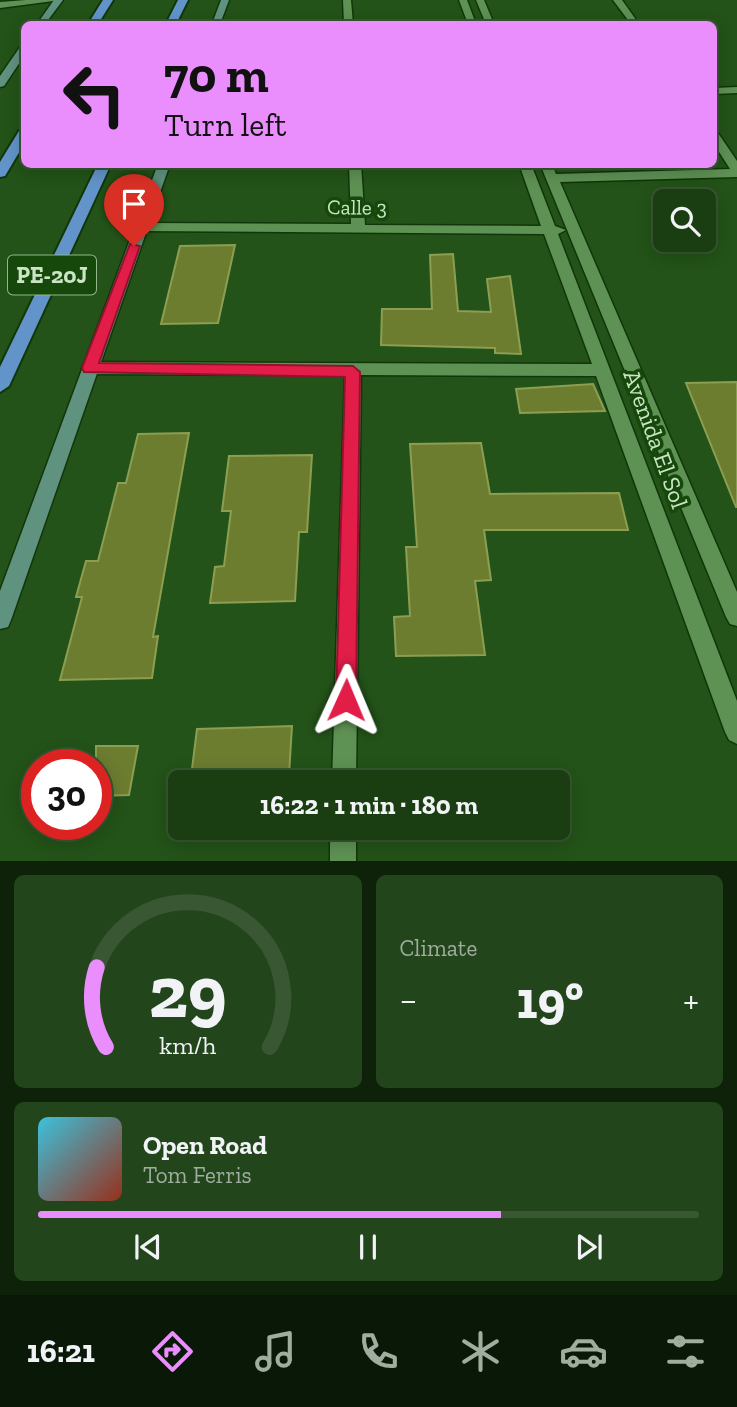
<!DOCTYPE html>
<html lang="en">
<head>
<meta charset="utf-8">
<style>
  :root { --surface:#1a3e12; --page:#23451b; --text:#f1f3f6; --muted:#9fae9f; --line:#385732; --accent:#ea8dfd }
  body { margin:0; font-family:"Zilla Slab",serif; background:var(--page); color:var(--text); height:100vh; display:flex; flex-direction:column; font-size:26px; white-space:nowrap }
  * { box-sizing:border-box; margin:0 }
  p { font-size:23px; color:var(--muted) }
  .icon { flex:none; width:38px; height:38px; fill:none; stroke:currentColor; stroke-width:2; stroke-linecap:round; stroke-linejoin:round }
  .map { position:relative; height:861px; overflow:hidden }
  .side { display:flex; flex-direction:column; gap:14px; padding:14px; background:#0e220a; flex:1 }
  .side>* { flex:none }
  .banner { position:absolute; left:21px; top:21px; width:696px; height:147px; border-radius:10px; box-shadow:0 4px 18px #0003,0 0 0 2px var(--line); background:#ea8dfd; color:#111; overflow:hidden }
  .controls { position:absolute; left:653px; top:189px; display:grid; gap:14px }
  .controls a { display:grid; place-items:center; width:63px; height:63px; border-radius:10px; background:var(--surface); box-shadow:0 4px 18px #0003,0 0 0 2px var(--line); font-size:35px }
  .speed { position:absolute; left:21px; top:749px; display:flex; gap:14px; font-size:35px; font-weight:700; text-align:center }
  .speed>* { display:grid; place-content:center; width:91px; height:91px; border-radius:50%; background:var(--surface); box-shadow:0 4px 18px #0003,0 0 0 2px var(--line); line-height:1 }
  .speed .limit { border:10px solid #d22; background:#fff; color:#111 }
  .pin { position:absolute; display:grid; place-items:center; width:60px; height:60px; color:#fff; margin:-72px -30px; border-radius:50% 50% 50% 0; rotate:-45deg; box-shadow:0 0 7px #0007 }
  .pin .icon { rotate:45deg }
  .me { position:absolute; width:77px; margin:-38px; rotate:1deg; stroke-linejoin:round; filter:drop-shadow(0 0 5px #0008) }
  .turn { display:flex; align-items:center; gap:24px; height:147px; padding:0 28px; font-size:32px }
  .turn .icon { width:91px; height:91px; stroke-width:2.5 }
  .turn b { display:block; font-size:49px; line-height:60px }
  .big { font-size:52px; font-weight:800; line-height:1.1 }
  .side .tile { flex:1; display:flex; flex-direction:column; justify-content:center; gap:10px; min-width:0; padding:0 24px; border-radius:10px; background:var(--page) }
  .side .dial { align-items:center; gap:0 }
  .dial svg { height:182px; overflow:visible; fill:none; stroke:var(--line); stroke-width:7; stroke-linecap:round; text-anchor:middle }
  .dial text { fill:var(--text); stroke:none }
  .song { display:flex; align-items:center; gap:21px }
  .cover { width:84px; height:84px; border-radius:10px; background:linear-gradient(135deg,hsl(190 70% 55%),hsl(10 70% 35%)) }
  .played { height:7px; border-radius:4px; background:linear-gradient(90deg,var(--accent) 70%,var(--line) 70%) }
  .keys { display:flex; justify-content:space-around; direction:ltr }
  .heat { display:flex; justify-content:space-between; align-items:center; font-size:38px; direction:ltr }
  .side .tiles { flex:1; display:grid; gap:14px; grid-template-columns:1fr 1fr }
  .tile:last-child { grid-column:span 2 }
  .trip { position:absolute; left:168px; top:770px; width:402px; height:70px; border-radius:10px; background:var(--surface); box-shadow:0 4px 18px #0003,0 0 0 2px var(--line); font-weight:800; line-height:70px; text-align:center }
  .tabs { display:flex; height:112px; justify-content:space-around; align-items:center; background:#0a1907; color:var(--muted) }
  .tabs .icon { width:49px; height:49px }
  .tabs .selected { color:var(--accent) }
  .tabs b { font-size:32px; color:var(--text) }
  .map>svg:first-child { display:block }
</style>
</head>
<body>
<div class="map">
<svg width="737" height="861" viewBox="0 0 737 861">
  <rect width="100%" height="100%" fill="#235318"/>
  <g fill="#6c7d30" stroke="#8c9e52" stroke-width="2">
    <polygon points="235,245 218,323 161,324 180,246"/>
    <polygon points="453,254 458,311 491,312 487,279 510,276 521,354 495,353 495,348 381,345 382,309 432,309 430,255"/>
    <polygon points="737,382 737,507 736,507 686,383"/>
    <polygon points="593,384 605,411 520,413 516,389"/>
    <polygon points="189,433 153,637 158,636 152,678 60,680 82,597 76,597 86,561 98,561 118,483 126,483 138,434"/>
    <polygon points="481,443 490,494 619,493 628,530 484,530 491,580 475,581 485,655 396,656 394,617 410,616 406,547 417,547 410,444"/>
    <polygon points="312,455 307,532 299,532 295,601 210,603 215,567 224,566 231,511 222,511 229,456"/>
    <polygon points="292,726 289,775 191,777 197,729"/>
    <polygon points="96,746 138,746 129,795 96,796"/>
  </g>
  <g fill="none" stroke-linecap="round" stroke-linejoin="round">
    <defs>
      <g id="minor">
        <polygon points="26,0 61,0 0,8 0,2"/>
        <polygon points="343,0 351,0 353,24 344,24"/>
        <polygon points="459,0 467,0 476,24 468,24"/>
        <polygon points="476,0 484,0 494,24 486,24"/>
        <polygon points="613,0 622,0 639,24 631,24"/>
        <polygon points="737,87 737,93 714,94 714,88"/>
        <polygon points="714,132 718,133 737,161 737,177 560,182 737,592 737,626 730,624 726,617 540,164 552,164 556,174 730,169 714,144"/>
        <polygon points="349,164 361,164 365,225 541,226 519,164 531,164 555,226 566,230 558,234 737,701 737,744 729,740 725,732 596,376 361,375 356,782 332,782 345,375 90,374 82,368 90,362 592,364 544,234 141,231 134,227 141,223 351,224"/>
        <rect x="330" y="828" width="26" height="33"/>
      </g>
      <g id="secondary">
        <polygon points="54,0 63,0 45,24 37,24"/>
        <polygon points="221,0 229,0 220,24 212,24"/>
        <polygon points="24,46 24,56 4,86 0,87 0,76 20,47"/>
        <polygon points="158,164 170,164 11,620 8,627 0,629 0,591"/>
      </g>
      <g id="trunk">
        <polygon points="103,0 113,0 98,24 88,24"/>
        <polygon points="178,0 188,0 176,24 166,24"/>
        <polygon points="24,130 24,144 5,176 0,177 0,162 19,131"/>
        <polygon points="98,164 111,164 9,386 0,392 0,367"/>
      </g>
    </defs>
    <use href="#minor" stroke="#113609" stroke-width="3"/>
    <use href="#secondary" stroke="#113609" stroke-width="3"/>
    <use href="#trunk" stroke="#113609" stroke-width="4"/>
    <use href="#minor" fill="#5e9154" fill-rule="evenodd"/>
    <use href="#secondary" fill="#609280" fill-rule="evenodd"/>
    <use href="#trunk" fill="#6294ca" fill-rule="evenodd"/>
  </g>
  <polygon fill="#e11d48" stroke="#92132f" stroke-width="2" points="130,244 140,246 99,363 353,366 360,372 356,700 353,707 346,710 339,707 336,700 345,377 84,372 82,368"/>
  <g text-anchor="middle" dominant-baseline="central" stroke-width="7" stroke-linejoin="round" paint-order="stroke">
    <g font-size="21" fill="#cae5c5" stroke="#17480b">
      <text transform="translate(357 207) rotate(1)">Calle 3</text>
    </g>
    <rect fill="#17480b" stroke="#94b68d" stroke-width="2" x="8" y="255.5" width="88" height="39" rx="5"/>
    <g font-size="23" font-weight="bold" fill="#cae5c5">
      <text x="52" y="275">PE-20J</text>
    </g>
    <g font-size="24" fill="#cae5c5" stroke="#17480b">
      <text transform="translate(656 439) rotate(70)">Avenida El Sol</text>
    </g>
  </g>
</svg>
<div class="controls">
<a><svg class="icon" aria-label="search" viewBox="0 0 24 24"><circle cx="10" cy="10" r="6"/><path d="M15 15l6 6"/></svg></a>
</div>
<div class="speed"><div class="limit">30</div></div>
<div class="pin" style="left:134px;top:246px;background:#d93025"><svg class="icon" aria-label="arrive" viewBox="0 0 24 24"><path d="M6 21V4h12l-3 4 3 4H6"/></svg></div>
<svg class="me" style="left:346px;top:700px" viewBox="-20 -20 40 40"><path d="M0-17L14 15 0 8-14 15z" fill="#e11d48" stroke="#fff" stroke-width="4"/></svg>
<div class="trip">16:22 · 1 min · 180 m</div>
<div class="banner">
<div class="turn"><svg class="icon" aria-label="left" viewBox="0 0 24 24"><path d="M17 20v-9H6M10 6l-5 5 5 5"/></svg><div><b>70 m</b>Turn left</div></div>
</div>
</div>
<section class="side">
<div class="tiles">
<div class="tile dial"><svg viewBox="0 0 100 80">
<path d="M14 69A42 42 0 1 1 86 69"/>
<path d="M14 69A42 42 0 0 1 10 34" stroke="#ea8dfd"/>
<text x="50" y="56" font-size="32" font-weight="700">29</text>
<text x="50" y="72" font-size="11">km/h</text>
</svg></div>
<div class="tile"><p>Climate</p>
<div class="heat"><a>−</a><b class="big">19°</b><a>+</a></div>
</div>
<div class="tile">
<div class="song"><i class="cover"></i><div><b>Open Road</b><p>Tom Ferris</p></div></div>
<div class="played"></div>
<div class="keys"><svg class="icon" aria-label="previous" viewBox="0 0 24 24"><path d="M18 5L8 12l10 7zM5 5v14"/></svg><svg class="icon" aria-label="pause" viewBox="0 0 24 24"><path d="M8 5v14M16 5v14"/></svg><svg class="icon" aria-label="next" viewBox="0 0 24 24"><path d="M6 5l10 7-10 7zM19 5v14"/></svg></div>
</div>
</div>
</section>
<nav class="tabs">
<b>16:21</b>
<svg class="icon selected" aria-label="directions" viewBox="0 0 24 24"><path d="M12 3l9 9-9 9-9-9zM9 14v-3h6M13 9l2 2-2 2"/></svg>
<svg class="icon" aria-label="music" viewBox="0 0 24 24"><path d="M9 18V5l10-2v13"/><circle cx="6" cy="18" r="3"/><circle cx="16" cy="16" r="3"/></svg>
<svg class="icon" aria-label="phone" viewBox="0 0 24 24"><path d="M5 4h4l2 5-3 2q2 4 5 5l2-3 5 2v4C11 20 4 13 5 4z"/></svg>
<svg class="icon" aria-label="climate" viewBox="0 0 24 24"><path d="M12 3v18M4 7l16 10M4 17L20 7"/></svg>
<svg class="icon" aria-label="car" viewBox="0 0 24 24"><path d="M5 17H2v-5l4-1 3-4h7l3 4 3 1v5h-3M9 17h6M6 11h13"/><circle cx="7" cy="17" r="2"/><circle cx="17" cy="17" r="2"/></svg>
<svg class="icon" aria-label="filters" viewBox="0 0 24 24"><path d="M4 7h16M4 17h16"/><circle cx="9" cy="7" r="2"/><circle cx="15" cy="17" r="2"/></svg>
</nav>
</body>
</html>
